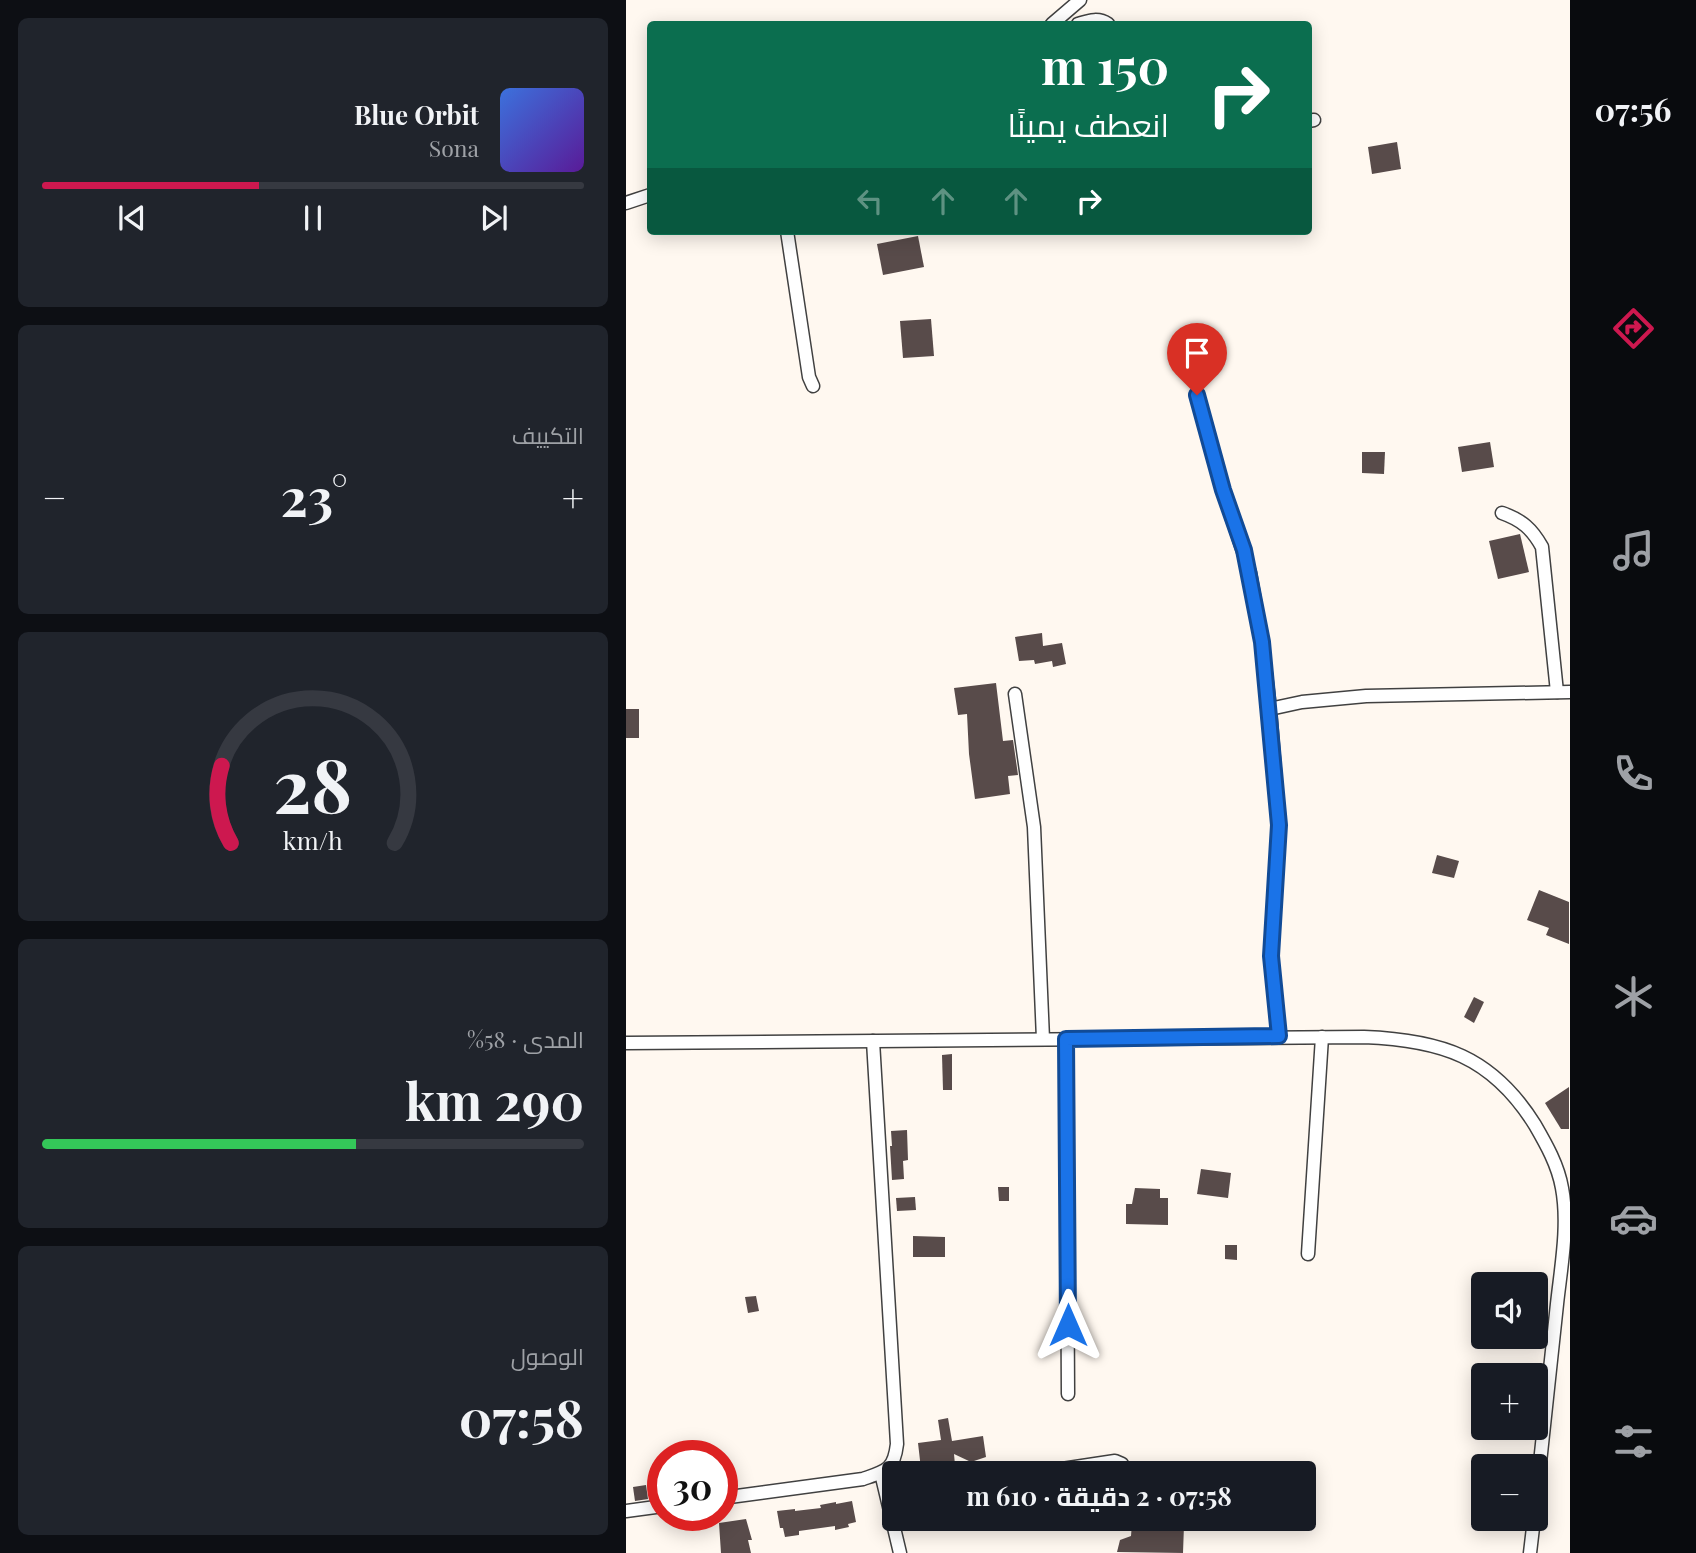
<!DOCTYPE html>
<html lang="ar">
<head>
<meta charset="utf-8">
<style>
  :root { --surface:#171b24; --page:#20242c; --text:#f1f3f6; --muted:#9ea1a6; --line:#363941; --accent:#cd184f }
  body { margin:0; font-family:"Playfair Display",Cairo,serif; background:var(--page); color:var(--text); direction:rtl; height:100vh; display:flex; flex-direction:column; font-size:26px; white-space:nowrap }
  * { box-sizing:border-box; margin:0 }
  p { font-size:23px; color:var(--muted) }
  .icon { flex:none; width:38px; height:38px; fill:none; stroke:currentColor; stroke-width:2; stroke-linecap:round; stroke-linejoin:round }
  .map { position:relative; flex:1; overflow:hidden; direction:ltr }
  .panel { display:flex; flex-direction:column; gap:18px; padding:18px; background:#0d0f14; width:626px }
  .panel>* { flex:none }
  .guide { position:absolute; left:21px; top:21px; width:665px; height:214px; border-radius:7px; box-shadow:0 4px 18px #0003; direction:rtl; background:#0b6e4f; color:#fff; overflow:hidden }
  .fabs { position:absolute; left:845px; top:1272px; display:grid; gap:14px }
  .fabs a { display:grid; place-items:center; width:77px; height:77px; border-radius:7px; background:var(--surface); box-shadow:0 4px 18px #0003; font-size:35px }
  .speed { position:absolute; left:21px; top:1440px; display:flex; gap:14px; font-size:35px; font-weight:700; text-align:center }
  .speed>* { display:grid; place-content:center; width:91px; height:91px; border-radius:50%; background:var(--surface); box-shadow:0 4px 18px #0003; line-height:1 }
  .speed .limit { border:10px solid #d22; background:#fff; color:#111 }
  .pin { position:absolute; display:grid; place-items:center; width:60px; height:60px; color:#fff; margin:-72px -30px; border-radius:50% 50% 50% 0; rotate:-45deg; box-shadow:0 0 7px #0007 }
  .pin .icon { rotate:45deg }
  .me { position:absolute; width:77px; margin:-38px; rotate:0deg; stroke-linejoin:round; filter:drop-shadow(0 0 5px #0008) }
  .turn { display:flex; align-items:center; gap:24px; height:147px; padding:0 28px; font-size:32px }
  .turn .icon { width:91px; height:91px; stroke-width:2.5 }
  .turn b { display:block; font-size:49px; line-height:60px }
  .lanes { display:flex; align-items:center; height:66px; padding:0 28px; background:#0003; justify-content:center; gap:35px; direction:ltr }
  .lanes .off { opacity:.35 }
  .big { font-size:52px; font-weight:700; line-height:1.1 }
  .panel .card { flex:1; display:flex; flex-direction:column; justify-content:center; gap:10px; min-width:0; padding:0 24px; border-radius:10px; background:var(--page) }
  .panel .dial { align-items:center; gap:0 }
  .dial svg { height:182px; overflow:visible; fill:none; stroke:var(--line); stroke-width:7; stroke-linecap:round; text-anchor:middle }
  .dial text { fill:var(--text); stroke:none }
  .song { display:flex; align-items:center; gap:21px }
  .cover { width:84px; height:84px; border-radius:10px; background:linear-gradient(135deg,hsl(220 70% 55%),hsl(270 70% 35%)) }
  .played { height:7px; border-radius:4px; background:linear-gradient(90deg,var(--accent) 40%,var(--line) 40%) }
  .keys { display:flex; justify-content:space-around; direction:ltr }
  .heat { display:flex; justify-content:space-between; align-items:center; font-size:38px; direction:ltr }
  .charge { height:10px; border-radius:5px; background:linear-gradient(90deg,#34c759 58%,var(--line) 0) }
  .trip { position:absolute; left:256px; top:1461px; width:434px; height:70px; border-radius:7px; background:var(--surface); box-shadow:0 4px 18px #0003; font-weight:700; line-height:70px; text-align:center; direction:rtl }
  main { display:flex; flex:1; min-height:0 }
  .tab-bar { display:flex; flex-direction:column; width:126px; justify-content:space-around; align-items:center; background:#090b0e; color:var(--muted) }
  .tab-bar .icon { width:49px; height:49px }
  .tab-bar .selected { color:var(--accent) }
  .tab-bar b { font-size:32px; color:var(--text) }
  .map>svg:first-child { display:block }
</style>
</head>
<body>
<main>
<nav class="tab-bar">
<b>07:56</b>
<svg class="icon selected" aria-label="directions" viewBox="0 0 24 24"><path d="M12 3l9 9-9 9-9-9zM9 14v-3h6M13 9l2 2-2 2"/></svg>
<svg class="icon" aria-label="music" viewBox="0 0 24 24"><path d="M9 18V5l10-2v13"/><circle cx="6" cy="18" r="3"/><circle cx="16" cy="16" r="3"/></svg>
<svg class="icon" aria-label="phone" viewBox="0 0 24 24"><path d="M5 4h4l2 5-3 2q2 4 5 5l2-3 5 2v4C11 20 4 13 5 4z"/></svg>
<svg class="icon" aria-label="climate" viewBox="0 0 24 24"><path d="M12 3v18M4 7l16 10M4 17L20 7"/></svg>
<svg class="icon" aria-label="car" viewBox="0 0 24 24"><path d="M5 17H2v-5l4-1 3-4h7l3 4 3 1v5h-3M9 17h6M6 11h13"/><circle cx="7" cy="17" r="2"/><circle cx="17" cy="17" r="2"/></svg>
<svg class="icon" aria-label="filters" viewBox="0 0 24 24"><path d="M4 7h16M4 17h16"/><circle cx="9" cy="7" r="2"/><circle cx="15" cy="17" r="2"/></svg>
</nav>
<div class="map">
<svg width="944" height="1553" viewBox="0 0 944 1553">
  <rect width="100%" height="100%" fill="#fff8f0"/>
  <g fill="#584b4a">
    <polygon points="771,142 775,169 746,174 742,147"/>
    <polygon points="292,236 298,267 257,275 251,244"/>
    <polygon points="305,319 308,356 277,358 274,321"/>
    <polygon points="864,442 868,467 836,472 832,447"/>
    <polygon points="736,452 759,452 758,474 736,473"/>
    <polygon points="894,534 903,572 872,579 863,541"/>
    <polygon points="416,633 417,646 436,643 440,664 427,667 426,661 409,664 408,660 393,661 389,637"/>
    <polygon points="370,683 377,741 387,740 392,775 382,776 384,794 349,799 343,754 341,714 332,715 328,688"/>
    <rect x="0" y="709" width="13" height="29"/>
    <polygon points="811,855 833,861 828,878 806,873"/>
    <polygon points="913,890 943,902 943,944 920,935 923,928 901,920"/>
    <polygon points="848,997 858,1002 848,1023 838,1017"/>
    <polygon points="326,1054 326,1090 317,1090 316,1055"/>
    <polygon points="943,1087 943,1129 935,1129 919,1103"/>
    <polygon points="281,1130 282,1160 277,1161 278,1179 266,1180 264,1146 266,1146 265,1131"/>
    <polygon points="575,1169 605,1173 602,1198 571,1194"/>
    <polygon points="372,1187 383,1187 383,1201 373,1201"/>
    <polygon points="509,1188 534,1189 534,1198 542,1198 542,1225 500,1224 500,1204 506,1204"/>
    <polygon points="289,1197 290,1210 271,1211 270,1198"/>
    <polygon points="287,1236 319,1237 319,1257 287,1257"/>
    <polygon points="599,1245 611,1245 611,1260 599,1259"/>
    <polygon points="130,1296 133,1311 122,1313 119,1297"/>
    <polygon points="322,1418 326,1441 357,1436 360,1457 345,1462 328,1454 329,1465 295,1469 292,1443 315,1440 312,1420"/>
    <polygon points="20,1485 22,1499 9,1501 7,1487"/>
    <polygon points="226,1501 230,1522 222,1524 223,1527 209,1530 209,1526 173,1531 173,1535 159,1537 157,1528 154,1528 151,1511 169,1509 169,1511 195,1508 194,1505 210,1502 210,1504"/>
    <polygon points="120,1519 126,1540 122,1540 125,1553 95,1553 93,1523"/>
    <polygon points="506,1523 558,1525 557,1553 491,1552 494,1540 505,1536"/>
  </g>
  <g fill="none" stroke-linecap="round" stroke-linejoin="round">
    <defs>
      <g id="minor">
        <polyline points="426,24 454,0"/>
        <path d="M452,24C462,21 472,17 482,24"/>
        <polyline points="682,121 688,120"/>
        <polyline points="0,203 24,195"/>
        <polyline points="161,231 183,377 187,386"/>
        <polyline points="571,395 597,490 624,573 636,642 644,709"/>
        <path d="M876,513C896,520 906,529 916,547L931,692"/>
        <polyline points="389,694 408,827 417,1039"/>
        <polyline points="652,1036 645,956 653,825 644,709 676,702 740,696 944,692"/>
        <polyline points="440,1039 442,1394"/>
        <path d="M0,1043L738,1037C815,1040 866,1056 909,1125C920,1144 932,1165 936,1188C943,1225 935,1267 931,1304C924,1370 917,1435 910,1500"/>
        <polyline points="682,1254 696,1037"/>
        <polyline points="255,1473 274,1553"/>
        <polyline points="403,1474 489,1461 496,1464 501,1474"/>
        <path d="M96,1498L237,1479C260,1471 268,1470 271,1444L247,1041"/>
        <polyline points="0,1511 37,1506"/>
        <polyline points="904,1553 908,1519"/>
      </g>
    </defs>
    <use href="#minor" stroke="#414141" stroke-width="15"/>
    <use href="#minor" stroke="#fff" stroke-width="12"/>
  </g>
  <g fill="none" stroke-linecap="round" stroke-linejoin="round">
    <defs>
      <polyline id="route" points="442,1325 440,1039 653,1036 645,956 653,825 636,642 618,550 597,490 571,395"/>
    </defs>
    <use href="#route" stroke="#114b97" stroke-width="18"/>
    <use href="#route" stroke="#1a73e8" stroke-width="12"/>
  </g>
</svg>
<div class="fabs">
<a><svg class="icon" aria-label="sound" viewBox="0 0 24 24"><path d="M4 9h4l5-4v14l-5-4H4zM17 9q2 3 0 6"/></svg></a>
<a>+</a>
<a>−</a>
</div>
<div class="speed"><div class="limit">30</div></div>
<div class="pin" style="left:571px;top:395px;background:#d93025"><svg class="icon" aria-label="arrive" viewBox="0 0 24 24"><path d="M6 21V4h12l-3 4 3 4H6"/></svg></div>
<svg class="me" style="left:442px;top:1325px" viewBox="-20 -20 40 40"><path d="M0-17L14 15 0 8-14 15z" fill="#1a73e8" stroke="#fff" stroke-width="4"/></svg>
<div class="trip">07:58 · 2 دقيقة · 610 m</div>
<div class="guide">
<div class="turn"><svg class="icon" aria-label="right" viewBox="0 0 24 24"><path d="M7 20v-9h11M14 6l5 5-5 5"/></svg><div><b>150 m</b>انعطف يمينًا</div></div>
<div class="lanes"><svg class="icon off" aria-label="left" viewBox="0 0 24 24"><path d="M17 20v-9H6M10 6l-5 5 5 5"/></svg><svg class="icon off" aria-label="ahead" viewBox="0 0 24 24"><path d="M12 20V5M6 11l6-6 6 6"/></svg><svg class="icon off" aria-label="ahead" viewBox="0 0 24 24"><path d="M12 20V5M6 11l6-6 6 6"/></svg><svg class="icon" aria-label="right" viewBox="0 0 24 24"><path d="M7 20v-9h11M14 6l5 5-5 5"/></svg></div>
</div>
</div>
<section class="panel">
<div class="card">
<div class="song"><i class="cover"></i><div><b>Blue Orbit</b><p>Sona</p></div></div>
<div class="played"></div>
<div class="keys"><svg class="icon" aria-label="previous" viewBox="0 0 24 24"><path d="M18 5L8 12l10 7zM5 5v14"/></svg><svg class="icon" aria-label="pause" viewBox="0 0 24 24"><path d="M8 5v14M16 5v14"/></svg><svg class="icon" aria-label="next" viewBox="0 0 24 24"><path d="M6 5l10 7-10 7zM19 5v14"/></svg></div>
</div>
<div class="card"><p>التكييف</p>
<div class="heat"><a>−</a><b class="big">23°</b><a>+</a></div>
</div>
<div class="card dial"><svg viewBox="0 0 100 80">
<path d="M14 69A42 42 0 1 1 86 69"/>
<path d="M14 69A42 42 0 0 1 10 35" stroke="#cd184f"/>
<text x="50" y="56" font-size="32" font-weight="700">28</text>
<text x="50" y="72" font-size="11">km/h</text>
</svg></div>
<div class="card"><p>المدى · 58%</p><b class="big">290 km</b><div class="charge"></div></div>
<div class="card"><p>الوصول</p><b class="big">07:58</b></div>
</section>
</main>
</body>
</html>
